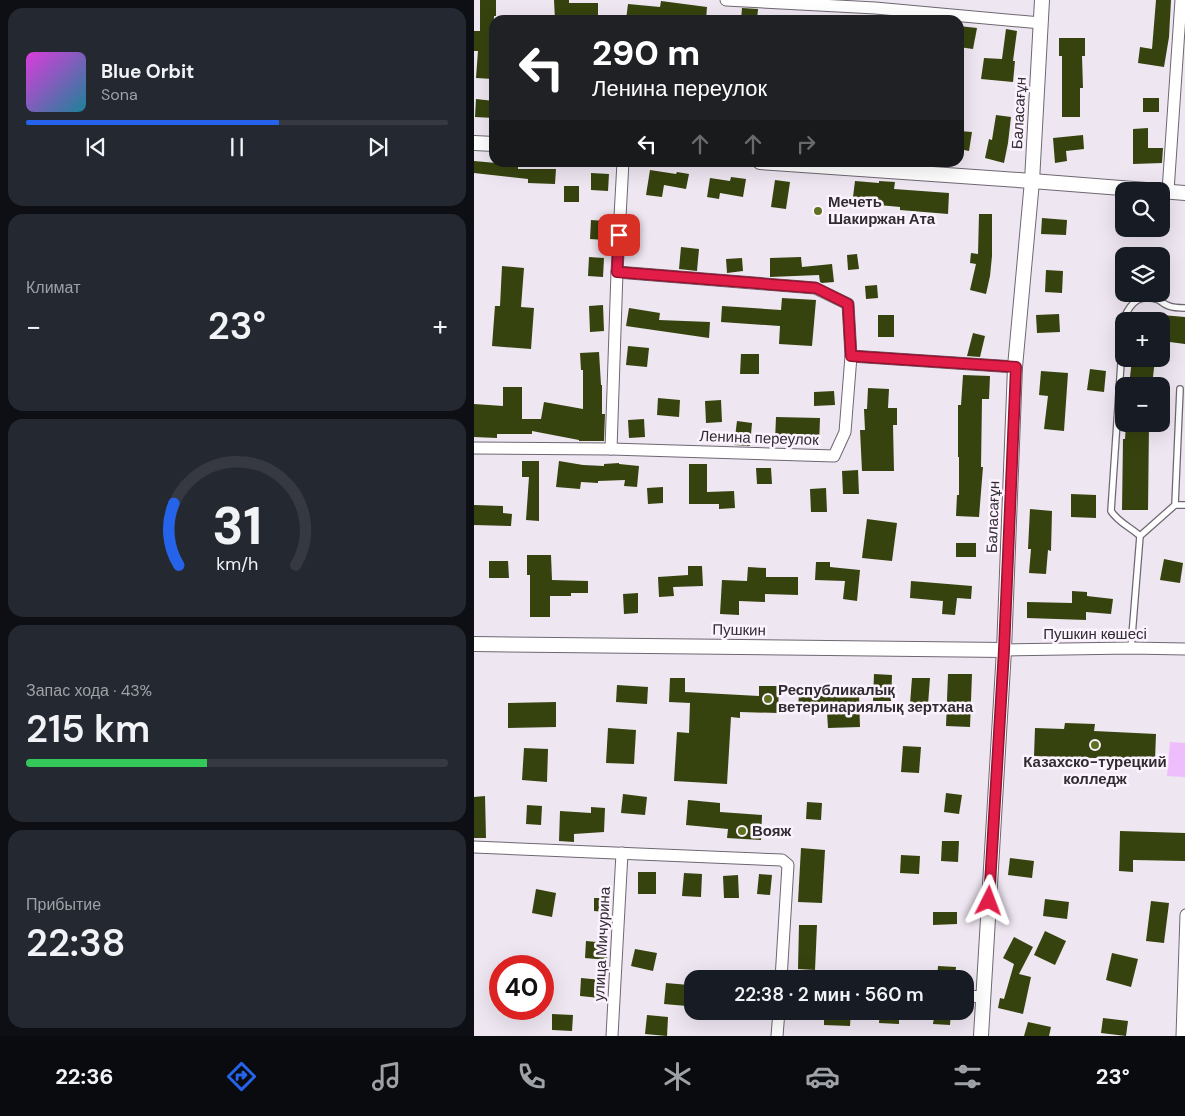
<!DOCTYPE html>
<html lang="ru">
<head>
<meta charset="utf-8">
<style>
  :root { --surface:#171b24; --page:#242831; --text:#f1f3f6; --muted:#9ea1a6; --line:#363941; --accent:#2563eb }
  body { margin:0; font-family:"DM Sans",sans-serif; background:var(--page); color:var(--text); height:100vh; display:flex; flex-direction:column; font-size:19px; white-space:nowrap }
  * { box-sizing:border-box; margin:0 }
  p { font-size:16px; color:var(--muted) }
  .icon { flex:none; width:28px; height:28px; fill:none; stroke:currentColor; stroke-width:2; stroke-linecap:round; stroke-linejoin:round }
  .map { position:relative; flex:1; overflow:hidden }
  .details { display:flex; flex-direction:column; gap:8px; padding:8px; background:#0d0f14; width:474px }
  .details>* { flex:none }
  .hud { position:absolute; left:15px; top:15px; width:475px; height:152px; border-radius:15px; box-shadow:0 5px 20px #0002; background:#202124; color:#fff; overflow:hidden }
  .controls { position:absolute; left:641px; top:182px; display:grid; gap:10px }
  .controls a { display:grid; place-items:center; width:55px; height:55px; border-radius:10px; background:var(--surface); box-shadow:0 5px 20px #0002; font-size:25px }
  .speed { position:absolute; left:15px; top:955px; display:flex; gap:10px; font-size:25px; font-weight:700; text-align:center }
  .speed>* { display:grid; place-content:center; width:65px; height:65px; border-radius:50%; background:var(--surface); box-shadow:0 5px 20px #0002; line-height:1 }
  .speed .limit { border:8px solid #d22; background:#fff; color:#111 }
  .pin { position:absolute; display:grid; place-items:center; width:42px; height:42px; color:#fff; margin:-21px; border-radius:10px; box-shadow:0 2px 8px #0006 }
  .me { position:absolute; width:55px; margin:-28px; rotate:3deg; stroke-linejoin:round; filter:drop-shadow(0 0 4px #0008) }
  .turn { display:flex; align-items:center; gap:18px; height:105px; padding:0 20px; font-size:22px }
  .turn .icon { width:65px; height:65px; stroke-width:2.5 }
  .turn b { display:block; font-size:35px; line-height:42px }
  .lanes { display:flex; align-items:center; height:48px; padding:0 20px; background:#0003; justify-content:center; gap:25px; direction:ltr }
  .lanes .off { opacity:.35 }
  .big { font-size:38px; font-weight:600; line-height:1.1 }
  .details .widget { flex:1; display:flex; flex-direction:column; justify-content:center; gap:8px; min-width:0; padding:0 18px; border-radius:15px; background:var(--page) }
  .details .dial { align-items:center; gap:0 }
  .dial svg { height:130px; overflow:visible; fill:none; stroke:var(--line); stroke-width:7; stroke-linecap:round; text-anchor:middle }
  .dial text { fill:var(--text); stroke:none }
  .song { display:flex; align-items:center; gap:15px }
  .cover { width:60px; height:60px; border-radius:8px; background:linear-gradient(135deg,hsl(300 70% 55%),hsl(190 70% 35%)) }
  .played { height:5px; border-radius:2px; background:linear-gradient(90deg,var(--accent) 60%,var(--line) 60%) }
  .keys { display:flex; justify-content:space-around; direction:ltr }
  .heat { display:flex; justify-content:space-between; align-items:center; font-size:28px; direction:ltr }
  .charge { height:8px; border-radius:4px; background:linear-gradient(90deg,#34c759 43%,var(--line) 0) }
  .trip { position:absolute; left:210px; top:970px; width:290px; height:50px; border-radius:15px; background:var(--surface); box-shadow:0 5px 20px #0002; font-weight:600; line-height:50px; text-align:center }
  .menu { display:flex; height:80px; justify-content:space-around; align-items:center; background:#090b0e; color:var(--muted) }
  .menu .icon { width:35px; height:35px }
  .menu .selected { color:var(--accent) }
  .menu b { font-size:22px; color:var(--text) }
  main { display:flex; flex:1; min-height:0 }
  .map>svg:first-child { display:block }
</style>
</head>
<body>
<main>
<section class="details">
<div class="widget">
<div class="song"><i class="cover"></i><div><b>Blue Orbit</b><p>Sona</p></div></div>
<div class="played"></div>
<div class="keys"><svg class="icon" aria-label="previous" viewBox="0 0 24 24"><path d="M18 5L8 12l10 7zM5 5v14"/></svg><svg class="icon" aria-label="pause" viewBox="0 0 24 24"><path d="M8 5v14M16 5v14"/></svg><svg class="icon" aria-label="next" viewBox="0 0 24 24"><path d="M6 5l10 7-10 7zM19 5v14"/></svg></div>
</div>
<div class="widget"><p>Климат</p>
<div class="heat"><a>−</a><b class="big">23°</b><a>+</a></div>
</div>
<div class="widget dial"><svg viewBox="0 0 100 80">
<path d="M14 69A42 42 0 1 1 86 69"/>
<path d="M14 69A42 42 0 0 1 11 31" stroke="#2563eb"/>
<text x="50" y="56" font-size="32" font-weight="700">31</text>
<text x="50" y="72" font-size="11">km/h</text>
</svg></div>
<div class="widget"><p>Запас хода · 43%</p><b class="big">215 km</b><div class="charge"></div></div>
<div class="widget"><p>Прибытие</p><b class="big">22:38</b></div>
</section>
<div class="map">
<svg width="712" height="1036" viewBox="0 0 712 1036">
  <rect width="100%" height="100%" fill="#eee6f1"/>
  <polygon fill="#edbdfc" points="696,742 711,743 711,777 693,776"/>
  <g fill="#36430e">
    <polygon points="6,0 22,0 22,16 20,16 19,79 2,78 4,51 0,51 0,31 6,31"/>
    <polygon points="80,0 95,0 95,3 124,3 124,20 81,20"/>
    <polygon points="682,0 697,0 695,37 690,67 664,63 666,47 678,49"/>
    <polygon points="187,1 233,7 232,20 152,20 154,4 186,7"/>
    <polygon points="268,8 284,9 283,20 267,20"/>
    <polygon points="485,26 503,28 499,49 485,47"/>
    <polygon points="532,29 543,31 539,61 541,61 539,82 507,79 510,58 528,59"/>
    <polygon points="585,38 611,38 611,56 608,56 609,88 606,88 606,117 588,117 588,56 585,56"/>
    <rect x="669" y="98" width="16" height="14"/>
    <polygon points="2,99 20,101 20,118 1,117"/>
    <polygon points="522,115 537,117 534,143 530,163 511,158 515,139 518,140"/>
    <polygon points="674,128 674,148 689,148 688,163 659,164 659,129"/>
    <polygon points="485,131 498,132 495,151 485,149"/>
    <polygon points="609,135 610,149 592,151 593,161 581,163 579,138"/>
    <polygon points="0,161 44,165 44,169 82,169 81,184 54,183 54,179 0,173"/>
    <polygon points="176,170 202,174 203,172 215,174 212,189 190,185 188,197 172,195"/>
    <polygon points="117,173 135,174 134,191 117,190"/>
    <polygon points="257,177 272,179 269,197 246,193 245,199 233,197 236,178 256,181"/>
    <polygon points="301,180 316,182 312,209 297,207"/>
    <polygon points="381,181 405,183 405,181 421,182 420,189 475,193 474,214 426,210 426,207 394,204 394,207 378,205"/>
    <rect x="90" y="186" width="15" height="16"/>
    <polygon points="505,214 518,214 518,256 516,276 512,294 496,290 502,264 496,263 497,253 504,254"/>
    <polygon points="568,218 593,220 592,235 567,234"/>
    <polygon points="117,220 132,221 131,240 116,239"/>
    <polygon points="207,247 225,249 223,271 205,269"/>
    <polygon points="383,254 385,269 374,270 373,255"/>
    <polygon points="115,257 130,258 129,277 114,276"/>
    <polygon points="327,257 328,267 358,264 360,282 348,283 346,282 345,275 296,277 296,258"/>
    <polygon points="268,258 269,271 253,273 252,259"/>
    <polygon points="28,266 50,268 47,307 60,308 57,349 18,346 21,306 26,306"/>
    <polygon points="572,270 589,271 588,293 571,292"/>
    <polygon points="403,285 404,298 392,299 391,286"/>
    <polygon points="308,298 342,300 338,346 305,344 306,326 247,322 248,306 307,310"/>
    <polygon points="129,305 130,331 116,332 115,306"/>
    <polygon points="155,308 186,313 185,320 236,322 235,338 152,326"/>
    <polygon points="585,314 586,332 563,333 562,315"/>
    <rect x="404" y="315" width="16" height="22"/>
    <polygon points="688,315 712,317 712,344 688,341"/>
    <polygon points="499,333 511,336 506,357 493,356"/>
    <polygon points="154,346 175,348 173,367 152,365"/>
    <polygon points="125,352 127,385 128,385 128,414 131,414 130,441 105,441 105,440 58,431 58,434 23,434 23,438 0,437 0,404 29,406 29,387 48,387 48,419 67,419 70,402 109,409 109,370 107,370 106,353"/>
    <polygon points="267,354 285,354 285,374 266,374"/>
    <polygon points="658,359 681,359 678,386 655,386"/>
    <polygon points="616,369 632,371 630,392 613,390"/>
    <polygon points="567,371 594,373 590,431 570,429 574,396 565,395"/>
    <polygon points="489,375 516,376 515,399 508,399 507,467 509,467 505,517 482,516 483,495 485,495 485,457 484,457 484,405 487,405"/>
    <polygon points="394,388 415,389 414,408 423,408 423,425 419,425 420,471 388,471 386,430 391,430 390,409 393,409"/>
    <polygon points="360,391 361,405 340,406 340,392"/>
    <polygon points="184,398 206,400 205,417 183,415"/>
    <polygon points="247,400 248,422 232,423 231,401"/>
    <polygon points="302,417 346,418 345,446 329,445 329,441 301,441"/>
    <polygon points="170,419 171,437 155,438 154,420"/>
    <polygon points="263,421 278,423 276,446 260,445"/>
    <polygon points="652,424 675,424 674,510 648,510 649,439 651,439"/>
    <polygon points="48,461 65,461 65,521 52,520 55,477 48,477"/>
    <polygon points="85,461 109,465 130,466 130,464 145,463 145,464 165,466 163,487 150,486 151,480 124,481 124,483 107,482 106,489 82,487"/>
    <polygon points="215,464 233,464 233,492 260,491 261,508 245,509 245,504 215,504"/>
    <polygon points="282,468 297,468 298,484 283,484"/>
    <polygon points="384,470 385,494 369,494 368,471"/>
    <polygon points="189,487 189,503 174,504 173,488"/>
    <polygon points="352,488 353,512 337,512 336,489"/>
    <polygon points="597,494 622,495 622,518 597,517"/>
    <polygon points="0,505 29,506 29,513 38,514 37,526 0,525"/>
    <polygon points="556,509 578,511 577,551 574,550 572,574 555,573 557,549 554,549"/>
    <polygon points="393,519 423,523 418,561 388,558"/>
    <rect x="482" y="543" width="20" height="14"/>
    <polygon points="53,555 77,555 78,580 114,581 114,593 97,593 97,596 76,596 76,617 56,617 56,575 53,575"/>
    <polygon points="690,559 709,563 706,583 686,580"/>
    <polygon points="15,561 34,561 35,578 15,578"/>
    <polygon points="342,562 356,562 356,567 386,570 383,601 369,599 371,581 341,580"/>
    <polygon points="214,566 228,566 229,586 199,587 200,596 185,597 184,577 214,575"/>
    <polygon points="274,567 292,568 292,577 324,577 324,595 291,594 291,602 265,601 265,615 246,614 248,580 273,581"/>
    <polygon points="437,581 498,586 497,599 483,598 481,615 468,614 469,601 436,598"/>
    <polygon points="598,591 613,592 613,596 639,599 637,614 612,612 612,620 553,618 553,602 598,603"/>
    <polygon points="164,593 164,613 150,614 149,594"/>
    <polygon points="400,674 418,675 417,701 399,701"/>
    <polygon points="474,674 498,674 496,727 472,726"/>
    <polygon points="196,678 211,678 211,692 285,696 285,686 305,686 304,713 266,712 266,718 257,717 253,784 200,781 203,732 215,733 216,703 195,702"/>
    <polygon points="438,678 456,678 454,705 436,704"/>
    <polygon points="143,685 174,687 173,704 142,702"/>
    <polygon points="325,692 342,692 342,696 385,695 386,727 354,728 353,712 324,711"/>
    <polygon points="82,702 82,727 34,728 34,703"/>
    <polygon points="591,723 621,724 620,731 682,734 681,760 560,756 561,728 590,729"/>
    <polygon points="134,728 162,730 160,764 132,763"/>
    <polygon points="429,746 447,747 445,773 427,772"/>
    <polygon points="50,748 74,749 73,782 48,780"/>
    <polygon points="472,793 488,795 485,814 470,812"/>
    <polygon points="149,794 173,797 171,815 147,813"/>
    <polygon points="11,796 12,838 0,838 0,797"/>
    <polygon points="214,800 246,803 246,812 288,815 287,840 253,838 254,829 212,825"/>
    <polygon points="333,802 348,803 347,820 332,819"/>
    <polygon points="53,805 68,806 67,825 52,824"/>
    <polygon points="117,807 131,808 130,832 100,834 100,842 85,841 86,811 117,813"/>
    <polygon points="646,831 712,833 712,861 659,860 659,872 645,871"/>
    <polygon points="468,841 485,841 484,862 467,861"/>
    <polygon points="327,848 351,850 348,903 324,902"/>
    <polygon points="427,855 446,856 445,874 426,873"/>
    <polygon points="536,858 560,861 558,878 534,875"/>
    <rect x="164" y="872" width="18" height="22"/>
    <polygon points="210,873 228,874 227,897 208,896"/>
    <polygon points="285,874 298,875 296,895 283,894"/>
    <polygon points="264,875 265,898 250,898 249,876"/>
    <polygon points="62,889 82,893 78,917 58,913"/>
    <polygon points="120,898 132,898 132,912 120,911"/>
    <polygon points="571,899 595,902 593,919 569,916"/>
    <polygon points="677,901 695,903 690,943 672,941"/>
    <polygon points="459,912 483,912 483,924 459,925"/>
    <polygon points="325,925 343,925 341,970 324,969"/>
    <polygon points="571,931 592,941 581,965 560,955"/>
    <polygon points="540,937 559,947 545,974 557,977 549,1014 524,1008 526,998 530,999 540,964 529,958"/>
    <polygon points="112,941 134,943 133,960 111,958"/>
    <polygon points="161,949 183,953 179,971 157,966"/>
    <polygon points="638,953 664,959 657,987 632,980"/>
    <polygon points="464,966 482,967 481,979 463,979"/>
    <polygon points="107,978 128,980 126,998 106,996"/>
    <polygon points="192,983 215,985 213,1006 190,1004"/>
    <polygon points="350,1011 377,1011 376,1026 350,1025"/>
    <polygon points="406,1011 425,1011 425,1024 405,1023"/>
    <polygon points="461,1011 477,1011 476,1025 459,1024"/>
    <polygon points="78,1014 99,1015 98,1031 78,1030"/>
    <polygon points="173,1015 194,1017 193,1036 171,1034"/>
    <polygon points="629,1018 654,1021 652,1036 627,1033"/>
    <polygon points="554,1022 577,1027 575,1036 550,1036"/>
  </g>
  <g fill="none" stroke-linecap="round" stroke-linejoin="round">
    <defs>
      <g id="service">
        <polyline points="701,505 706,389"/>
        <path d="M666,536C656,527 644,522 637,511L650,318C657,302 666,293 685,300C688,302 691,305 695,306C700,308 706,308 712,308"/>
        <polyline points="657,648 666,536 701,505 712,505"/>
      </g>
      <g id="minor">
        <polyline points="252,0 401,8 567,23"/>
        <polyline points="694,191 707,0"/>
        <polyline points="143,272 341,288 374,304 377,356 541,367"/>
        <polyline points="0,448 137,449 360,456 371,432 377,356"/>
        <polyline points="137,449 143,272 149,162"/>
        <polyline points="530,650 657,648 712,649"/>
        <polyline points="0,847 308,860 314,865 307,979"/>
        <polyline points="491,996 510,997"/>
        <polyline points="138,1036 148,853"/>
        <polyline points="303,1036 305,1011"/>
        <polyline points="708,1036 712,915"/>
      </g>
      <g id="tertiary">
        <polyline points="0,143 20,144"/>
        <polyline points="286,162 558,181 712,193"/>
        <polyline points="0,644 530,650"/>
        <polyline points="507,1036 530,650 541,367 558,181 568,0"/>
      </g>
    </defs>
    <use href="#service" stroke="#6e6771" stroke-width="8"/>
    <use href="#minor" stroke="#6e6771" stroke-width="13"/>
    <use href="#tertiary" stroke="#6e6771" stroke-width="16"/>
    <use href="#service" stroke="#fff" stroke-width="5.5"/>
    <use href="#minor" stroke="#fff" stroke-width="11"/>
    <use href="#tertiary" stroke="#fff" stroke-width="14"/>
  </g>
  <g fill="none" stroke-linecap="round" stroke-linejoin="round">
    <defs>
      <polyline id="route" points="145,235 143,272 342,288 374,304 377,356 542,367 530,650 515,901"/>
    </defs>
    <use href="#route" stroke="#92132f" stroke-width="12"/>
    <use href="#route" stroke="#e11d48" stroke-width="9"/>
  </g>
  <g fill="#5e7222" stroke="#fcf3ff" stroke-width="2">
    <circle cx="344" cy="211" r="5"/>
    <circle cx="294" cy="699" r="5"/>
    <circle cx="621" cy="745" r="5"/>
    <circle cx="268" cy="831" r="5"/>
  </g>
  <g text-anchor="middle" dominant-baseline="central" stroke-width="5" stroke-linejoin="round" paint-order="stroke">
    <g font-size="15" fill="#302c31" stroke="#fcf3ff">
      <text transform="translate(545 113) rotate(-87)">Баласағұн</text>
      <text transform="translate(285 438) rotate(2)">Ленина переулок</text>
      <text transform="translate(519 517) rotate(-88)">Баласағұн</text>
      <text transform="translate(265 630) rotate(1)">Пушкин</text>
      <text x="621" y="634">Пушкин көшесі</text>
      <text transform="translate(128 944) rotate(-87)">улица Мичурина</text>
    </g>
    <g font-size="15" font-weight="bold" fill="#302c31" stroke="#fcf3ff" text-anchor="start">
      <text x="354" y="202">Мечеть<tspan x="354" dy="17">Шакиржан Ата</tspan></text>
      <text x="304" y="690">Республикалық<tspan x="304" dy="17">ветеринариялық зертхана</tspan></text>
      <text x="621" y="762" text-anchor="middle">Казахско-турецкий<tspan x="621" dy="17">колледж</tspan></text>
      <text x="278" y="831">Вояж</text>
    </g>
  </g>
</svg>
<div class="controls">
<a><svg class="icon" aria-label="search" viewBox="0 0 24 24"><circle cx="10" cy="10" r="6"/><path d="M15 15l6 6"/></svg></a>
<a><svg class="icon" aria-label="layers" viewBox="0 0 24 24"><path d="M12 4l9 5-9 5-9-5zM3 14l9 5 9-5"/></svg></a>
<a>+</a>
<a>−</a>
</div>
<div class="speed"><div class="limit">40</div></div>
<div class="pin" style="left:145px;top:235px;background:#d93025"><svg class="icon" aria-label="arrive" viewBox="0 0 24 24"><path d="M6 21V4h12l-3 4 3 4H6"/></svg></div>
<svg class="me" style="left:515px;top:901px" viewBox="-20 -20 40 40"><path d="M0-17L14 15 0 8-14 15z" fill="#e11d48" stroke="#fff" stroke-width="4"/></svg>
<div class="trip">22:38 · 2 мин · 560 m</div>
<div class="hud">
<div class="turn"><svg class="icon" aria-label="left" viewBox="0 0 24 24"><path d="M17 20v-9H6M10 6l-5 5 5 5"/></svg><div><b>290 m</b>Ленина переулок</div></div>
<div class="lanes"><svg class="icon" aria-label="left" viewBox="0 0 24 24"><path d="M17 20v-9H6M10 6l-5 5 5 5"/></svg><svg class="icon off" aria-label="ahead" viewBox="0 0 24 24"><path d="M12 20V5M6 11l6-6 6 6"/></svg><svg class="icon off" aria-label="ahead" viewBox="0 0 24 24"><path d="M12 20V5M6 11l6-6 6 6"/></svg><svg class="icon off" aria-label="right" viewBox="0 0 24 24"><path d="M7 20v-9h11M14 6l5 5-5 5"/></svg></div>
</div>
</div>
</main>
<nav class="menu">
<b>22:36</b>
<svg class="icon selected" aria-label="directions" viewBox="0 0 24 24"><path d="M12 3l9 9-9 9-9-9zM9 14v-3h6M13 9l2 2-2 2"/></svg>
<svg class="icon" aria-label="music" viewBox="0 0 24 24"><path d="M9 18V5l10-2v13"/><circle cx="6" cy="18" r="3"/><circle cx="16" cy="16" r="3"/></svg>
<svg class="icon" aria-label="phone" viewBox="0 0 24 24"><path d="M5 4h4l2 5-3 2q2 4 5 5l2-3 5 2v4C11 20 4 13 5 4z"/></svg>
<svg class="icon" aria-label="climate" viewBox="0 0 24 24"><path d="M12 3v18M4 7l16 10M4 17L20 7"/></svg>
<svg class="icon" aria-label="car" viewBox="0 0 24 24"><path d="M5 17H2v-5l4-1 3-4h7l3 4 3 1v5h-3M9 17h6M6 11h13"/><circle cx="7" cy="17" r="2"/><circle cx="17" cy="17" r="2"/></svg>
<svg class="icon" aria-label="filters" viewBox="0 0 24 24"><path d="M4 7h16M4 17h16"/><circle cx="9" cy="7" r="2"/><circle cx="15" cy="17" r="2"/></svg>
<b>23°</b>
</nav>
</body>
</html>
